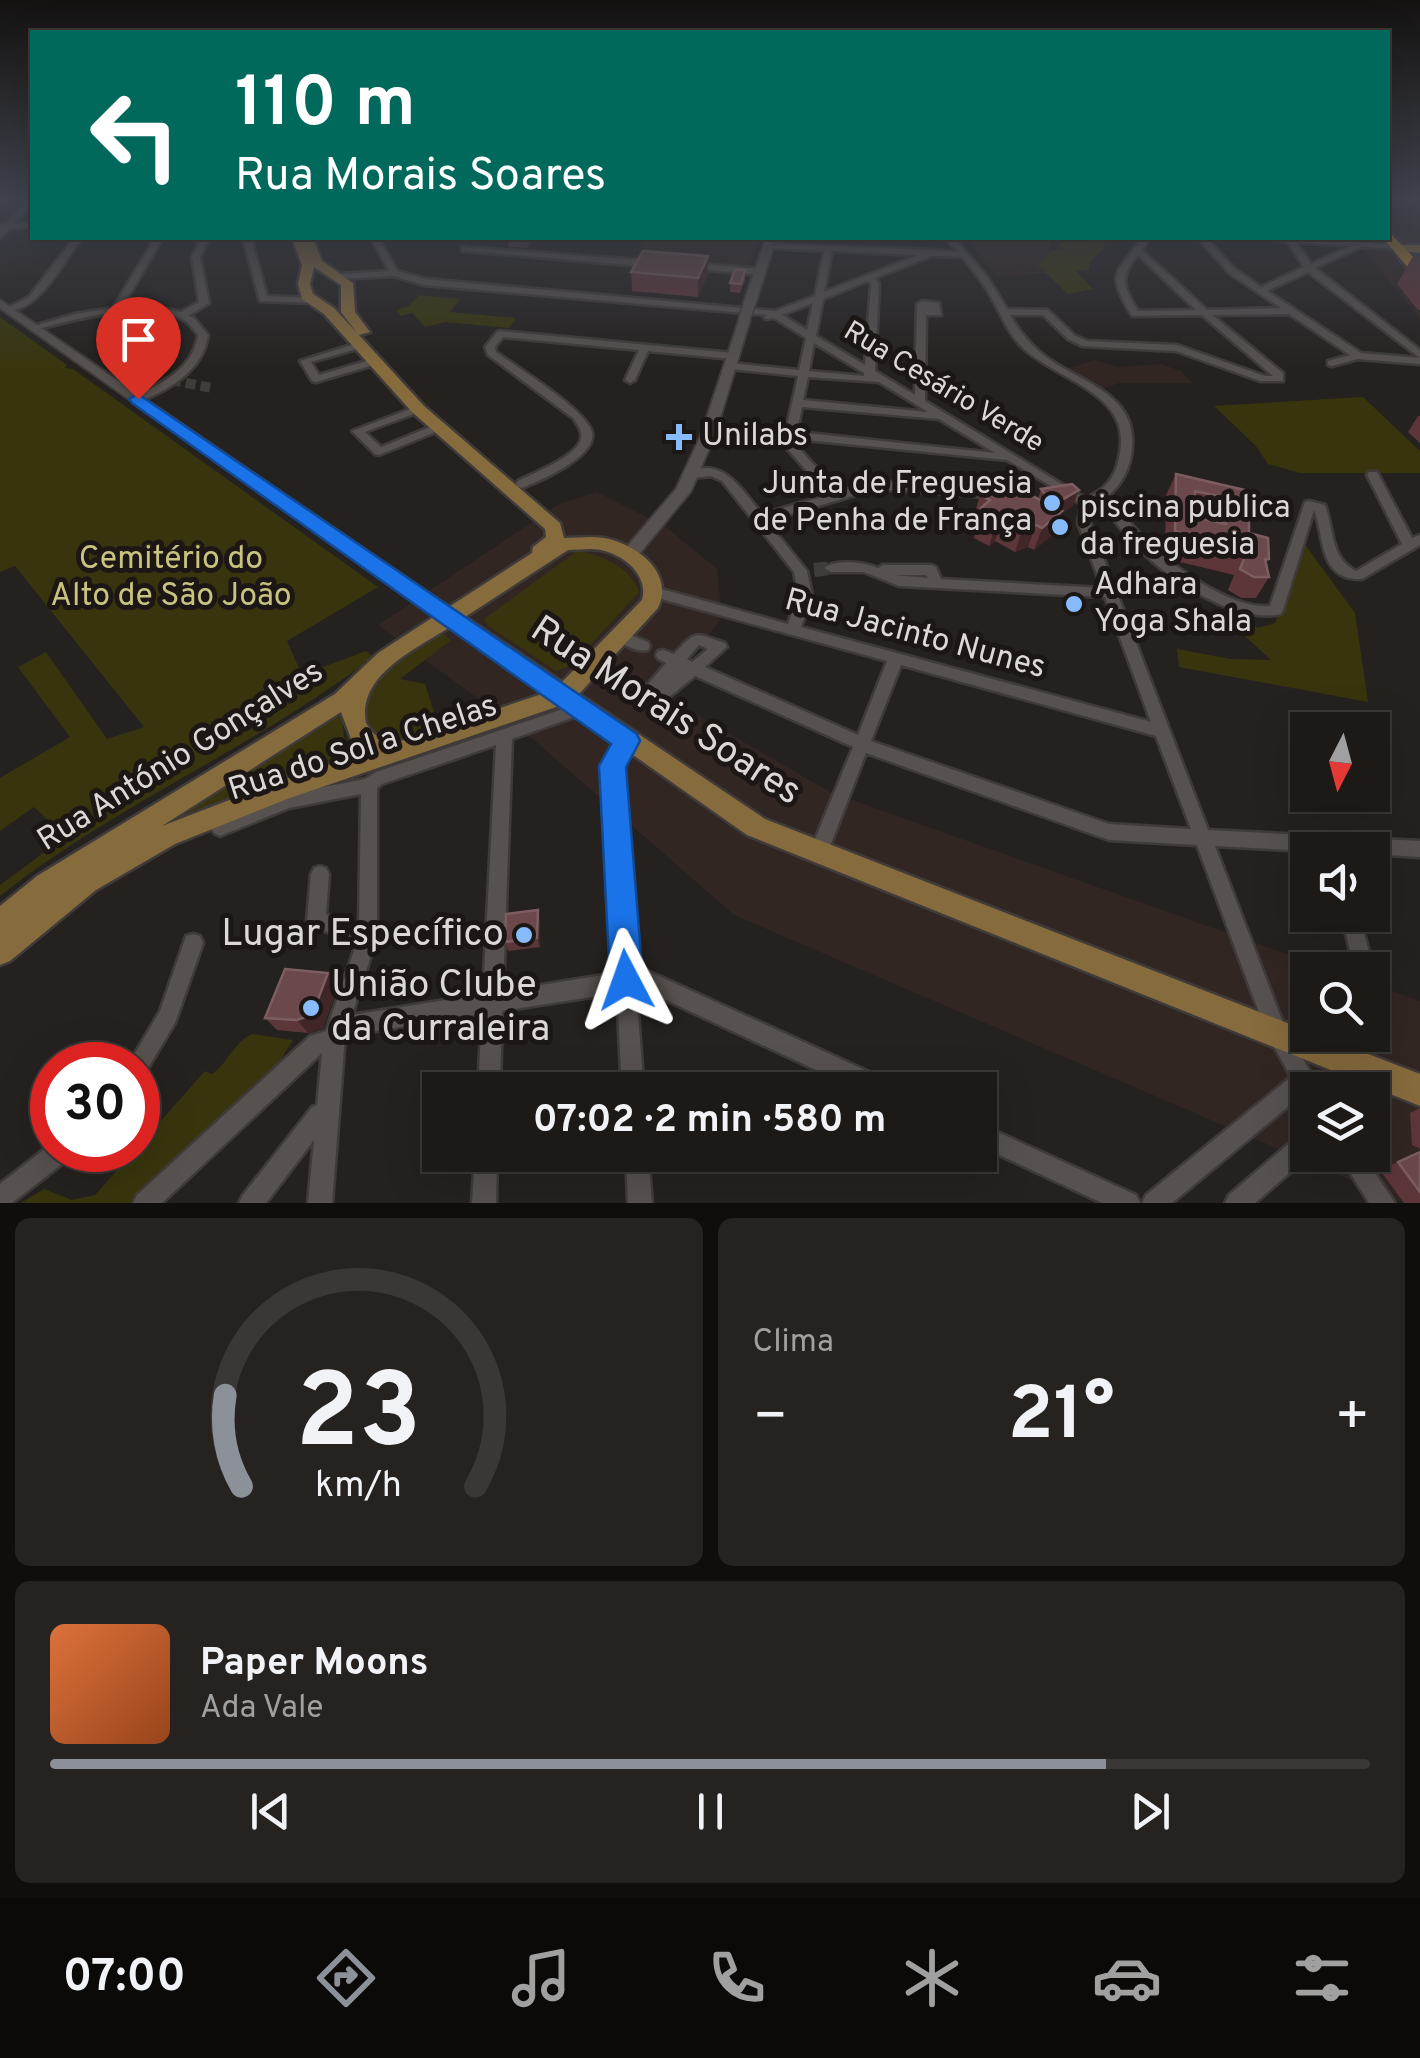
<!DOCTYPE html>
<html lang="pt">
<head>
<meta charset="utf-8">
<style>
  :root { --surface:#1c1917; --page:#252220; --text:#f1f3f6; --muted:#a0a0a1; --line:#3a3836; --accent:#8c9099 }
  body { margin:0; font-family:Overpass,sans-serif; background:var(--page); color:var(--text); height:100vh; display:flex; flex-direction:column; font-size:38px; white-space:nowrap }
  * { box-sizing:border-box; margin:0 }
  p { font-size:32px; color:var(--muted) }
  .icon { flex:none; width:55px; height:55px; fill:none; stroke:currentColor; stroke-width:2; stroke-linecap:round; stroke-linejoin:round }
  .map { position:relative; height:1203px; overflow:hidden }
  .sheet { display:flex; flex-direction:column; gap:15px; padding:15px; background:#0f0e0d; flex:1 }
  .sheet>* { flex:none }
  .guide { position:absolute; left:30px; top:30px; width:1360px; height:210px; border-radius:0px; box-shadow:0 10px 40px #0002,0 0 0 2px var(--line); background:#00695c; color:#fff; overflow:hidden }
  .needle { width:65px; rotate:186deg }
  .controls { position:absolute; left:1290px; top:712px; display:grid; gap:20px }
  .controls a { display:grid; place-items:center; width:100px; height:100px; border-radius:0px; background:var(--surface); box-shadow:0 10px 40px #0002,0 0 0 2px var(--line); font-size:50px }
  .speed { position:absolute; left:30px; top:1042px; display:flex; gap:20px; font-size:50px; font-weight:700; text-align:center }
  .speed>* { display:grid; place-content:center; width:130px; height:130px; border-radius:50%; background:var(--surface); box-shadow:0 10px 40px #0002,0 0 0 2px var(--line); line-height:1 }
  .speed .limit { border:15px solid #d22; background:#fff; color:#111 }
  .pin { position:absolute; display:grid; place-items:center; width:85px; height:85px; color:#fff; margin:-102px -42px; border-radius:50% 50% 50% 0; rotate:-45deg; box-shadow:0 0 10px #0007 }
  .pin .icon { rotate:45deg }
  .me { position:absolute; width:110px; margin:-55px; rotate:356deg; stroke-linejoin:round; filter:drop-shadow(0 0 8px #0008) }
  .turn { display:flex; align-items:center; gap:35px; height:210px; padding:0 40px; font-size:45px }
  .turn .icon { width:130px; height:130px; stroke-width:2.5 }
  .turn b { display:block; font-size:70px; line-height:85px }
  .big { font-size:75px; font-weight:700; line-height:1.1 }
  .sheet .tile { flex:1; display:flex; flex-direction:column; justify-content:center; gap:15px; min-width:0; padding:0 35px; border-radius:15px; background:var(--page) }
  .sheet .dial { align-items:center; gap:0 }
  .dial svg { height:260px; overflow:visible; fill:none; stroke:var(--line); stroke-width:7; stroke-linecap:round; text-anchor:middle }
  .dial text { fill:var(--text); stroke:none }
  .song { display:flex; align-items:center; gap:30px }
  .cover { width:120px; height:120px; border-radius:15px; background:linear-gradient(135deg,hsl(20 70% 55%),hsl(20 70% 35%)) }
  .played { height:10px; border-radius:5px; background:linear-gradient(90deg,var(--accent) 80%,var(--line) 80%) }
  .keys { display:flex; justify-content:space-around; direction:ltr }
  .heat { display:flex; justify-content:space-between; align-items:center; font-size:55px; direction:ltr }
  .sheet .tiles { flex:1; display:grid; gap:15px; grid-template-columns:1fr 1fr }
  .tile:last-child { grid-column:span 2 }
  .trip { position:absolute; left:422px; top:1072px; width:575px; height:100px; border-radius:0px; background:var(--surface); box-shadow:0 10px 40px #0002,0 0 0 2px var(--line); font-weight:700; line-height:100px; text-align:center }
  .tabs { display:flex; height:160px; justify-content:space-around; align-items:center; background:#0b0a09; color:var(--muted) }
  .tabs .icon { width:70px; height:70px }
  .tabs .on { color:var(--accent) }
  .tabs b { font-size:45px; color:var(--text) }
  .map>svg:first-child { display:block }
</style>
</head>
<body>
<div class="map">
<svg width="1420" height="1203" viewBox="0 0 1420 1203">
  <rect width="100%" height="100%" fill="#25211f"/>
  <g fill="#312622" fill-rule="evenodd">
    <polygon points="1388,201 1404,201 1420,217 1420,319 1354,238 1388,238"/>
    <polygon points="645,238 760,238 748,267 634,257"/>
    <polygon points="965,238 1050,238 1051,250 1039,265 1046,273 998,276"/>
    <polygon points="1095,360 1117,367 1161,364 1181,371 1192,383 1119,383 1102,389 1069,368"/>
    <path d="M597,492L666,527L717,569L722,617L664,696L832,793L1332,970H1308V1035H1372L1373,984L1420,1001V1203H1404L734,915L534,740L378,625L559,504ZM1308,1090H1372V1155H1308Z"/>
  </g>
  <g fill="#38350e">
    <polygon points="1061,238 1093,238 1091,241 1106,245 1090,262 1089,270 1076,271 1093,289 1068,294 1038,265 1051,250 1059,249"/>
    <polygon points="419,295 460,299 450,312 516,318 509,328 446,322 425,327 412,313 401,316 396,310 409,306"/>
    <path d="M0,317L67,365L65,368L73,369L378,587L287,641L302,675L366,651L373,657C256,747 116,804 0,896V885L53,846L47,840L59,831L34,807L0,831V778L70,737L18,667L46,652L107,739L144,727L15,566L0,572Z"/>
    <polygon points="1363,397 1420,451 1420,473 1300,473 1268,464 1256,446 1214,406"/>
    <polygon points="1303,542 1355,613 1368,702 1179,667 1177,649 1231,659 1271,660 1234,626 1241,622 1258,628 1275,623"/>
    <path d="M577,551C601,554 632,568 639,592L572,665L556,671L488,626L484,619Z"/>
    <path d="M437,629L451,640L400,679L425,684L440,731C425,735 408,742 392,741C357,738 359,701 380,682L375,674Z"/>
    <polygon points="342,712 344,737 363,755 248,791 143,836"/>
    <path d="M252,1034L293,1040L271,1075L139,1203H21L44,1189L72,1200L95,1195L205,1071L212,1074C228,1063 233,1043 252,1034Z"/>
  </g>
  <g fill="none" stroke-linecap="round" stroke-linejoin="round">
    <polyline stroke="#403c3b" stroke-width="10" stroke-dasharray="10 5" stroke-linecap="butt" points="171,380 212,388"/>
    <polyline stroke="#403c3b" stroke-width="14" stroke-dasharray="14 6" stroke-linecap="butt" points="814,570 831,568"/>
    <defs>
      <g id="minor">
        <polygon points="27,201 32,201 32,204 14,224 32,223 32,227 10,229 0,237 0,225 5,224"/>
        <path d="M74,238H82C63,263 40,309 7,312V308L29,297Z"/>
        <path d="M155,238H163L122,307L150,306L181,312L199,302L192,257L201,238H209L200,257L209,303L188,316L194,318L208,335C203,371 169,390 138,402L134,401V397C162,383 193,369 198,335C195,331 192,327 188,323C154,296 73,320 35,330L30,327L75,314L113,308Z"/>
        <polygon points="243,238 251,238 267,296 313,298 316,299 316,303 260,301"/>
        <path d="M371,238H379L397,271L425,279L775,311L815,296L824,251L768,248L764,246L765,244L935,250L958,252L946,238H954L988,278L1007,309L1048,310L1074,335L1087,341L1177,345L1265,376H1273L1202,315L1132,316C1106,272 1115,275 1142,238H1150L1142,250L1207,310L1281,308L1229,273L1198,238H1206L1235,269L1261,287L1304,267L1287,241L1275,240L1271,238H1301L1400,245V249H1397L1361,247L1315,268L1420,350V358L1308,272L1267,291L1361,353L1420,358V364L1358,359L1332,366L1328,365V361L1350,355L1289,314L1212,315L1283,373V381H1260L1176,351L1082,346L1068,339L1043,315H1010C1019,331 1030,345 1046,357C1085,385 1142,395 1131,456C1128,472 1120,486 1108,496C1122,513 1135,530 1151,545C1176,569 1234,610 1270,606L1305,502L1309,501L1325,505C1334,529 1330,558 1356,571L1402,544L1367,475L1369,472H1377L1412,538L1420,535V545L1362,579C1318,581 1325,536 1314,510L1283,610L1281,614C1236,624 1171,581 1140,550C1125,535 1112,518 1099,501H1092L1090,498L1092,495C1110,486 1117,472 1120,452C1131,392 1057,381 1022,347C1007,332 1000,312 990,295C982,281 972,269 962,257L932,256L875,278L879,283L875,371L915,395L917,304L922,301L939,303L941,315H926L925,401L1093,503L1090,523L1208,830L1420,841V857L1372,854V850L1308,851L1215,846L1285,1028L1321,1090H1308V1100L1301,1096L1172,1203H1142L1146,1195L1291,1077L1267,1034L1197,845L1109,840L866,753L827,854L824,860L818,862L812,860L809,854L853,747L695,676L668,698L663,700L647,693L644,689L647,685L666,663L658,659L656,655L658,651L663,650L674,654C697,629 694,633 725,643L727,647L705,667L858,735L887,661L654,597L647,592L654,587L788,624L798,595L794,572L722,481L711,476L691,478L685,474C722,454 741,489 762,514L828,495L783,444L798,376L730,369L725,366L730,363L799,370L806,338L774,318L766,319L764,317L767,315L424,285L394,276L337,279L336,277L340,274L389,271ZM1296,242L1350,246L1311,264ZM832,251L919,255L824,292ZM1138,255L1196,310L1138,311C1124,287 1118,278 1138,255ZM868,281L871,284L865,365L816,336L823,299ZM813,303L807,330L782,315ZM814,343L864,373V376L809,371ZM808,377L879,382L928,412L803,400ZM802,407L939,419L995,453L797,432ZM796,439L1007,460L1081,504L1078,523L1102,588L941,579L936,567L931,565H883L878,568C863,562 837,559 824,568L831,572H864L899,586L1105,597L1151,722L801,627L812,595L807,571L767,521L876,489L999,498L1005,494L999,490L876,481L839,492L795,444ZM895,575H926L928,578ZM699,645L708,649L692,662L687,659ZM901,665L1156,736L1191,829L1109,824L871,741Z"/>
        <polygon points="462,247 655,261 659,264 655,267 465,251 462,251"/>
        <polygon points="691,263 760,269 764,272 760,275 688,268 687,266"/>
        <path d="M500,331L733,353L738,356L733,359L648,351L635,380L630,383L625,380L639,350L503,337L495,347L496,352C517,367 586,410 592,432C598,456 540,481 522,488L518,487L516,484L518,481C533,473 586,454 581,433C580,427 576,423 573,418L488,355L485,347L497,332Z"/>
        <polygon points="361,342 366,345 364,347 311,362 319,375 373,359 378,362 377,364 316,382 312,381 300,361"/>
        <polygon points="418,406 423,409 422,411 365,432 381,447 435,425 443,425 443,429 379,455 375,454 352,431"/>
        <path d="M621,631L648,642L650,646L648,650C638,653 620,644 614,636L616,632Z"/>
        <path d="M581,703L586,705L589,709L586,713L512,739L503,991L616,973L604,767L621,736L627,734L633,736L635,741L620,768L635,970L643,969L650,972L891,1082L894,1090H859L642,989L636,990L644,1090H622L617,993L502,1011L500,1090H478L482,1014L345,1036L332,1203H308L314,1140L266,1203H239L243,1195L312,1107L317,1105L322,1053L162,1203H133L137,1195L310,1036L326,1031L357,942L309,926L307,920L311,874L314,868L320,866L326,868L329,874L326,914L359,925L361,794L289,808L220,836L214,833L211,828L214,823L288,794L365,779L376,772ZM496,745L483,994L352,1015L377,937V788L382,784Z"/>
        <polygon points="1341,915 1359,915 1371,959 1368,966 1361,969 1354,966"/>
        <polygon points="193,934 200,936 203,943 175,1023 145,1073 138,1076 138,1065 128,1065 160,1011 186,936"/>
        <polygon points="980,1124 1136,1195 1140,1203 1102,1203 980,1146"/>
        <polygon points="1308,1131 1308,1155 1310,1155 1255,1203 1225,1203 1229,1195 1300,1134"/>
        <polygon points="52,1143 52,1150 73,1150 70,1158 12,1203 0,1203 0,1184"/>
        <polygon points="475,1155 497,1155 496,1203 472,1203"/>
        <polygon points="626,1155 648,1155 652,1203 628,1203"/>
        <polygon points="1339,1155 1363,1155 1395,1203 1369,1203"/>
      </g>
      <g id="tertiary">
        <polygon points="766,238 776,238 755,305 745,307 743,305"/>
        <polygon points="0,300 455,611 458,616 455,621 443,621 0,308"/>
        <polygon points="740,317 750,320 715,435 691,491 636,558 624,558 622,554 624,550 676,489 701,435"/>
      </g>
      <g id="secondary">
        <path d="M292,238L314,241L322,261L353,283L355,312L370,332L359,335L424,406L560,523L564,538C577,538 591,536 604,538C636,544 675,572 658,608L579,694L765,819L1308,1031V1035H1319L1420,1074V1106L747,835L562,705L287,799L175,844L96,890L10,961L0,965V906L37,876L335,694L378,653L532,553L533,547L546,537L545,529L412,412L324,314L302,299L298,284L302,265ZM314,267L341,285V312L357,333L334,308L313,294L310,284ZM568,550C579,550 591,548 601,550C624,555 649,575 642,600L562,682L465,617ZM450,627L545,693L395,743L374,734L366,723C357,675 416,649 450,627ZM341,712L351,739L366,752L271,784L162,826Z"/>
        <polygon points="1402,245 1420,245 1420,253 1402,251"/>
      </g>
      <polygon id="primary" points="1388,231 1420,264 1420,277 1415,276 1383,238 1388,238"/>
    </defs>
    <use href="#minor" stroke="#3f3b3a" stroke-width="5"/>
    <use href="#tertiary" stroke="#3f3b3a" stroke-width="4"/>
    <use href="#secondary" stroke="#3f3b3a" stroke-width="5"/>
    <use href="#primary" stroke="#3f3b3a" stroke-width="6"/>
    <use href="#minor" fill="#57514f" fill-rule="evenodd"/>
    <use href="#tertiary" fill="#57514f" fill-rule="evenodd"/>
    <use href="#secondary" fill="#866b3d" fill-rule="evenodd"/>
    <use href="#primary" fill="#b5852a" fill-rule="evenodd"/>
    <defs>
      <polyline id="tertiary-bridge" points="744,320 749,305"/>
    </defs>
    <use href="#tertiary-bridge" stroke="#3f3b3a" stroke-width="14" stroke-linecap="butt"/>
    <use href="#tertiary-bridge" stroke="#57514f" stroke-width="11"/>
  </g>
  <g fill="#5d363a" fill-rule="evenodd">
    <polygon points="507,238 535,238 528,248 509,247"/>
    <polygon points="708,256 708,274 698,297 632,291 631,272"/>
    <polygon points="1413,256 1420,256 1420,310 1418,310 1397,284"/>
    <polygon points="745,270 745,280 740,293 730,292 730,283"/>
    <polygon points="1418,416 1420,416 1420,443 1408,432"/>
    <path d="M1176,474L1249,491V533L1269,559L1266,564L1269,577L1256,598H1241L1228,590L1234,575L1180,562V558L1165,552L1166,495ZM1194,514L1215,519V521L1194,517Z"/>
    <polygon points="1041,489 1073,506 1062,513 1054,533 1034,550 1028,547 1015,552 995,541 989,546 974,538 978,519 974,517 980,495 1038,499"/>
    <polygon points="540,920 540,947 508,951 505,942"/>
    <polygon points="338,986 323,1028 308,1033 277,1030 265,1018"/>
    <polygon points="1420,1108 1420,1149 1412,1145 1410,1113"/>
    <polygon points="1420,1152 1420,1203 1404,1203 1380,1170"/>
  </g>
  <g fill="#412628">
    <polygon points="527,238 535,238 528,248"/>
    <polygon points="708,256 708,274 698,297 698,278"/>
    <polygon points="1079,490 1073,506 1062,513 1054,533 1034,550 1042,528 1053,505"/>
    <polygon points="1002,520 995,541 989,546 996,524"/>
    <polygon points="1036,525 1028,547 1015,552 1022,530"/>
    <polygon points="538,910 540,920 540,947 537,938"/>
    <polygon points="328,973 338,986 323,1028 308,1033 297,1020"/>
  </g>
  <g fill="#6a484b" stroke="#7c5e61" stroke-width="2.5" fill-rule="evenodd">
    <polygon points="643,251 708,256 698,278 631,272"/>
    <polygon points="735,270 745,270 741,284 730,283"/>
    <path d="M1176,474L1249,491V533L1268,538L1269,559H1265L1269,577H1254L1240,569L1246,554L1190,541L1191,537L1175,531ZM1195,491L1226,498V524L1194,517Z"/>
    <polygon points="1001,480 1062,511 1042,528 1036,525 1022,530 1002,520 996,524 981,516 986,512 981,508 990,500 980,495"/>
    <polygon points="1072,484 1079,490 1053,505 1041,489"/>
    <polygon points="538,910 537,938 505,942 506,914"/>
    <polygon points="285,969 328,973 312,1015 297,1020 265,1018"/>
    <polygon points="1420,1152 1420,1192 1398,1162"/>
  </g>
  <linearGradient id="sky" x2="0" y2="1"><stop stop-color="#141211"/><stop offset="0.54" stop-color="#40434d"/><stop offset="1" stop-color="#40434d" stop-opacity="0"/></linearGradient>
  <rect width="1420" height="369" fill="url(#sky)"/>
  <polygon fill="#1a73e8" stroke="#114b97" stroke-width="2.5" points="138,394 637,734 640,741 626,767 643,980 638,992 626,997 615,992 610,980 599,766 611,744 132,403 129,399"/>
  <g fill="#87bbfb" stroke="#1c1715" stroke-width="4">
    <path d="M674 422h10v10h10v10h-10v10h-10v-10h-10v-10h10z"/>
    <circle cx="1052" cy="503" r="10"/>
    <circle cx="1060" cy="527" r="10"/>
    <circle cx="1074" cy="604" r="10"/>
    <circle cx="524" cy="935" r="10"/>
    <circle cx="311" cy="1008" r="10"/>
  </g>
  <g text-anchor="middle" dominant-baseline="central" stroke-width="10" stroke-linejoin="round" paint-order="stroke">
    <g font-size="28" fill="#dcd8d7" stroke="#1c1715">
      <text transform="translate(943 388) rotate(31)">Rua Cesário Verde</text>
    </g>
    <g font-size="32" fill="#dcd8d7" stroke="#1c1715" text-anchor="start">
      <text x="702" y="437">Unilabs</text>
      <text x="1032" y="485" text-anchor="end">Junta de Freguesia<tspan x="1032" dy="37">de Penha de França</tspan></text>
      <text x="1080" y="509">piscina publica<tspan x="1080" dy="37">da freguesia</tspan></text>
      <text x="1094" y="586">Adhara<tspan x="1094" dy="37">Yoga Shala</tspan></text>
    </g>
    <g font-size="32" fill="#c8c47f" stroke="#1c1715">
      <text x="171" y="560">Cemitério do<tspan x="171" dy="37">Alto de São João</tspan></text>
    </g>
    <g font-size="32" fill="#dcd8d7" stroke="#1c1715">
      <text transform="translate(915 635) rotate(15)">Rua Jacinto Nunes</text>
      <text transform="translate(363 749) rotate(-18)">Rua do Sol a Chelas</text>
      <text transform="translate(181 757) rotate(-32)">Rua António Gonçalves</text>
    </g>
    <g font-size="38" fill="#dcd8d7" stroke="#1c1715">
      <text transform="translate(665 712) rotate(33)">Rua Morais Soares</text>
    </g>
    <g font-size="38" fill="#dcd8d7" stroke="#1c1715" text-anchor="end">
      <text x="504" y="935">Lugar Específico</text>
      <text x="331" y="986" text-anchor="start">União Clube<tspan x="331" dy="44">da Curraleira</tspan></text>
    </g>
  </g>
</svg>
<div class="controls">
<a><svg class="needle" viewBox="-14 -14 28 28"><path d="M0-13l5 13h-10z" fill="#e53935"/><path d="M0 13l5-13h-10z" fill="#a0a0a1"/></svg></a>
<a><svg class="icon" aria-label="sound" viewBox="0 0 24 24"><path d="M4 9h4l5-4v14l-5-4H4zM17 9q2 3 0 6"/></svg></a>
<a><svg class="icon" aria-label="search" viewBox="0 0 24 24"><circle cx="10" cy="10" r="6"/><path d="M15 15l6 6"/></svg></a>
<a><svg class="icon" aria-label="layers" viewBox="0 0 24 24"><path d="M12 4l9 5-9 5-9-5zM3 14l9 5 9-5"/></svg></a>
</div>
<div class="speed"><div class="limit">30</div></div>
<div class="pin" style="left:138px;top:399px;background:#d93025"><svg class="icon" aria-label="arrive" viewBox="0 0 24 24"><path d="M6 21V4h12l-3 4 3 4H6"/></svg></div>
<svg class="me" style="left:626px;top:980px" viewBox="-20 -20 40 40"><path d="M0-17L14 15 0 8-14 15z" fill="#1a73e8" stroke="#fff" stroke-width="4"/></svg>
<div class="trip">07:02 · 2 min · 580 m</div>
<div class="guide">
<div class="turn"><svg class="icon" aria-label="left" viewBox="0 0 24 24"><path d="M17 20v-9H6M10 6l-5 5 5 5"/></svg><div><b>110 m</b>Rua Morais Soares</div></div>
</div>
</div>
<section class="sheet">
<div class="tiles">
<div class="tile dial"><svg viewBox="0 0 100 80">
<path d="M14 69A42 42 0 1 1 86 69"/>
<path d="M14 69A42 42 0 0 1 9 41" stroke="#8c9099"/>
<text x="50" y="56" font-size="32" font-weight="700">23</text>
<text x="50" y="72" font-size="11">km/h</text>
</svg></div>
<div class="tile"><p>Clima</p>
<div class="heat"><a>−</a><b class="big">21°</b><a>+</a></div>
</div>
<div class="tile">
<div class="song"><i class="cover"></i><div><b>Paper Moons</b><p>Ada Vale</p></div></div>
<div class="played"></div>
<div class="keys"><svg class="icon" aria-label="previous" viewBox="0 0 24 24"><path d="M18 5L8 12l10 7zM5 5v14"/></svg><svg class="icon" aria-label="pause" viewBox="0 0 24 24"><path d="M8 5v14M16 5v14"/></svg><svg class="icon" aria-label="next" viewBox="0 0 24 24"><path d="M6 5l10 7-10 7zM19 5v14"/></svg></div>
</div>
</div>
</section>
<nav class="tabs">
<b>07:00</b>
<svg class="icon on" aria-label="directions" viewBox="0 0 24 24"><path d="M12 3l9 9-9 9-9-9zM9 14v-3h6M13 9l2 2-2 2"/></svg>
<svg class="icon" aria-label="music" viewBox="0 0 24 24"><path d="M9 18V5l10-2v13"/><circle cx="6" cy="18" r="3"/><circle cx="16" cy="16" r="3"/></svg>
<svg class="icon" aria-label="phone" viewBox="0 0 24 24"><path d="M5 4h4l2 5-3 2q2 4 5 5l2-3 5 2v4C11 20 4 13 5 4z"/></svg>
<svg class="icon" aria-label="climate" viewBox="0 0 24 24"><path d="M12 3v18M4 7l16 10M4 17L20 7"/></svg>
<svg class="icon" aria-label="car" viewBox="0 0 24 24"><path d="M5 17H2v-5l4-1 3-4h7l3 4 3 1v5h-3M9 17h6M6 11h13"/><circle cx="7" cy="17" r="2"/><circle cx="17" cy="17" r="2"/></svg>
<svg class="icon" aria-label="filters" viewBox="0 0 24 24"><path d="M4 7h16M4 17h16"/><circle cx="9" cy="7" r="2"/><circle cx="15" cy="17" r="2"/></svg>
</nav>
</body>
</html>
